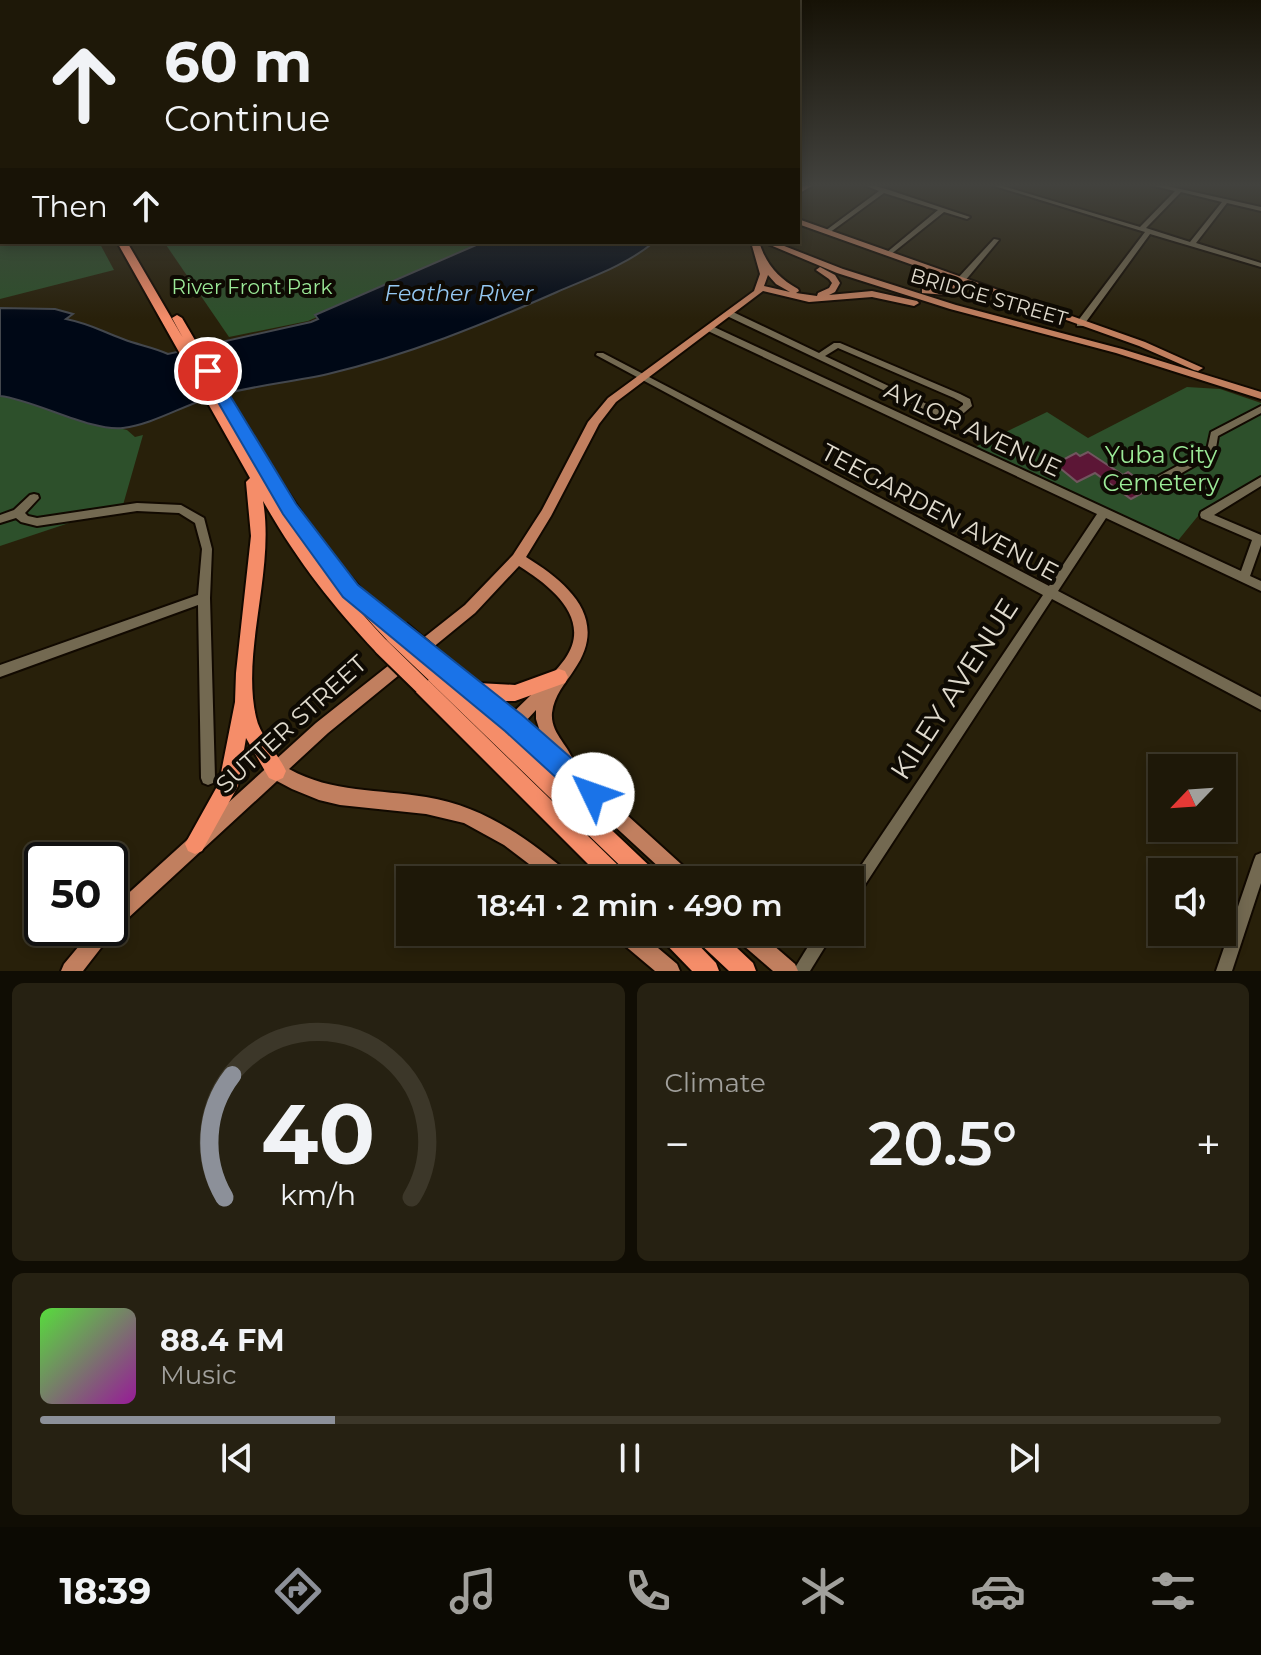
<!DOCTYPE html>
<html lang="en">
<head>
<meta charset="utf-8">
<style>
  :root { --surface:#1e1808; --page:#262112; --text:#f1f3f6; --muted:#a1a09c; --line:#3c3729; --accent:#8c9099 }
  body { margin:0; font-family:Montserrat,sans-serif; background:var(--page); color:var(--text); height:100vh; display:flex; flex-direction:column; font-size:30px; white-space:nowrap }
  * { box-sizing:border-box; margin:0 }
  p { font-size:26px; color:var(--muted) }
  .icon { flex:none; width:44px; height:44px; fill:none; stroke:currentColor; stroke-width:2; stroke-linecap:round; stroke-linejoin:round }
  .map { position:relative; height:971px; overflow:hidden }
  .sheet { display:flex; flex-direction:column; gap:12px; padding:12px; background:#100d04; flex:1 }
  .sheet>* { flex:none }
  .guide { position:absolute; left:0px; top:0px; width:800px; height:244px; box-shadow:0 4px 12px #0003,0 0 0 2px var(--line); background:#1e1808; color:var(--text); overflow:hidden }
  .needle { width:52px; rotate:245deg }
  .tools { position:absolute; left:1148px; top:754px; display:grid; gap:16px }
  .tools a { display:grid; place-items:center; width:88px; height:88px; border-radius:0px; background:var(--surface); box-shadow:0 4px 12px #0003,0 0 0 2px var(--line); font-size:40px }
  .speed { position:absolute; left:24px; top:842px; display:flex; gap:16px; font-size:40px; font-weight:700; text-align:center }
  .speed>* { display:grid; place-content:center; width:104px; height:104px; border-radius:50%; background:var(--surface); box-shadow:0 4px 12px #0003,0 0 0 2px var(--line); line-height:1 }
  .speed .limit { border:4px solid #111; border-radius:12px; background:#fff; color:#111 }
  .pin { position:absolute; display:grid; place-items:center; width:68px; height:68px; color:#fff; margin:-34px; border:4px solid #fff; border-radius:50%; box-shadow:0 2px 8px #0007 }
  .me { position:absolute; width:88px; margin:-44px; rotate:312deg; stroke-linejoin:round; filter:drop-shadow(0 0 6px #0008) }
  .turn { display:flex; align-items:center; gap:28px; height:168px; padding:0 32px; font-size:36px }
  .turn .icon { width:104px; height:104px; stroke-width:2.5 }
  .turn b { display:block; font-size:56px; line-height:68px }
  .then { display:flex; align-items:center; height:76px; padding:0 32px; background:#0003; gap:16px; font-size:30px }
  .big { font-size:60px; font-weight:600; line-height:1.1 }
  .sheet .tile { flex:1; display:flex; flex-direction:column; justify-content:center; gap:12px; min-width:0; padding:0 28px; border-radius:12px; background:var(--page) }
  .sheet .dial { align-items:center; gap:0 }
  .dial svg { height:208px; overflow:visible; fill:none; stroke:var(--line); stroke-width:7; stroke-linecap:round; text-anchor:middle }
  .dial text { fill:var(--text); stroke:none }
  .song { display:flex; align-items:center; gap:24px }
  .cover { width:96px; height:96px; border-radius:12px; background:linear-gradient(135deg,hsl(110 70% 55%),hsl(300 70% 35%)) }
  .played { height:8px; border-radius:4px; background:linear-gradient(90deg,var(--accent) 25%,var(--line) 25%) }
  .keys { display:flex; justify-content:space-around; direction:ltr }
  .heat { display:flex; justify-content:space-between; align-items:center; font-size:44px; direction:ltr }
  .sheet .tiles { flex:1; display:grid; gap:12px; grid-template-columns:1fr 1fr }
  .tile:last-child { grid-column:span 2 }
  .trip { position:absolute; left:396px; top:866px; width:468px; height:80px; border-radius:0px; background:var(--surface); box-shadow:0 4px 12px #0003,0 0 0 2px var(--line); font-weight:600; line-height:80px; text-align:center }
  .tab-bar { display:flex; height:128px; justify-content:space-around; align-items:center; background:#0c0a03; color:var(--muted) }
  .tab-bar .icon { width:56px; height:56px }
  .tab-bar .on { color:var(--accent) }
  .tab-bar b { font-size:36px; color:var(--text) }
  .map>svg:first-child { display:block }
</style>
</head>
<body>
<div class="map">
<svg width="1261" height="971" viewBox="0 0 1261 971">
  <rect width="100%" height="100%" fill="#28200a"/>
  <g fill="#2d502b">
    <polygon points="0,184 2,242 99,242 114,270 0,299"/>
    <polygon points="164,242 486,242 308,321 229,337"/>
    <polygon points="1187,387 1220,389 1261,403 1261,477 1198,516 1176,543 973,448 1047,412 1088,438"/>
    <polygon points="0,396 22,398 71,417 127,430 135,437 143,435 123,505 0,546"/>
  </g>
  <path fill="#000816" stroke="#43474d" stroke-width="2" d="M483,242H654C627,265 589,278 557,292C482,325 408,355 328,374C288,383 248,386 209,398C180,407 153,424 123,428C91,432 35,400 0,396V308L55,309L73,314L66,319C91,324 101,331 123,339C138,345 153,347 168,354L311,322L318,319L315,315Z"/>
  <polygon fill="#5c1636" stroke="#71565f" stroke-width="2" points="1088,452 1123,475 1128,472 1136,478 1131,481 1146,491 1131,499 1095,473 1077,482 1055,464 1076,453 1080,456"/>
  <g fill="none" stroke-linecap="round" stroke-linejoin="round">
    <defs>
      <g id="minor">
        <polygon points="861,184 869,184 886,189 970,217 967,219 944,212 890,255 886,255 886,253 938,210 884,193 829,233 825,233 825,231 879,191"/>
        <path d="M988,184H996L1140,227L1175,191L1150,185L1149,184H1158L1261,207V211L1227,203L1196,243L1261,263V267L1150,234L1083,326H1077V322L1145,232ZM1181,192L1222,202L1190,242L1146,228Z"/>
        <polygon points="994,239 999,240 964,282 958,282 958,278"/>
        <path d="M727,312H733L819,353L834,343H840L960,394L970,399L972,406L958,418L944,419L727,316ZM838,348L954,398L963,403V405L953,413L948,414L825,356Z"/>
        <polygon points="708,327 714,327 1241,571 1252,540 1201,518 1200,515 1201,512 1261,477 1261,486 1214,515 1261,535 1261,545 1250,576 1261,581 1261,591 1106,518 1058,591 1261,697 1261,710 1052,599 855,900 850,903 850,882 1043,595 596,355 597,353 603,353 1049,586 1097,514 708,331"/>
        <polygon points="1261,406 1261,413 1218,436 1215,454 1159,486 1151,486 1150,483 1151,480 1207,450 1211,432"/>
        <polygon points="34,494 38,495 39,498 25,513 28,516 37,518 137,503 181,505 204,518 212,549 210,598 215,778 213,783 208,785 203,783 201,778 198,605 0,677 0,665 198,595 202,549 195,523 179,513 137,511 37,526 21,522 16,518 0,523 0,515 14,510 30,495"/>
        <polygon points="1261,853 1261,883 1232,971 1216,971 1254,860 1256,855"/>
        <polygon points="817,932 834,932 810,971 793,971"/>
      </g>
      <g id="major">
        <polygon points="807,184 815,184 798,194 798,189"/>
        <polygon points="798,219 1145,342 1203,368 1198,371 1194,370 1139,346 963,283 947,295 922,293 922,289 925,288 945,289 955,280 798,224"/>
        <path d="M751,242H759C766,264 778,278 798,289L799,291L796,293L817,296L818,293L829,288L832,283L829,279L816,270L820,267L835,275L840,283L835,292L829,295L872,291L917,301L919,303L914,306L872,297L809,302L763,291L616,402L599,424L551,516L526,557C568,583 610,619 574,670C565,684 554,695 552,713C550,735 573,748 575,768L692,874L695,880H673L508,728L506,723L508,718C526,698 549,681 565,659C593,619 551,586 519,566L475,613L328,733L289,769C332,793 379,789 426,797C483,806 527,838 570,874L573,880H550L504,845L464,823L426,814L340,805L319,800L292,789L277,781L114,931L83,971H61L64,964L94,928H110V910L316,723L465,605L513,555L542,510L588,422L608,398L754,291L760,274ZM768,275L776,284L790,292L764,286ZM536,710V719L542,738L525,722Z"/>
        <polygon points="763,242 774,242 843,269 956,305 1122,349 1261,392 1261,399 1116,353 950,309 837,273"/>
        <polygon points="615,932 639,932 677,964 680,971 655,971 617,939"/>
        <polygon points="734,932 758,932 795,964 798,971 773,971 736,939"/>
      </g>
      <g id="highway">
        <path d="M117,242H127L183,338L172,318L177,315L182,318L254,441L307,521L335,559L402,636L400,641L394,643L388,641C346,597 310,550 277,498C308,552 346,597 388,642L390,647L388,652L382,655L376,652C331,604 296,559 263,501C275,571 241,651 256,717C260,736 278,753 286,771L283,778L276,781L269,778L246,738L238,786L202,851L195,854L188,851L185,844L219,783L235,702L236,673L251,536L246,482L250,478Z"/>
        <polygon points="442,656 478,683 515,685 559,669 565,671 568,677 565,683 515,701 501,701 520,717 523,723 520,729 514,732 486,711 657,873 661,880 635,880 428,680 425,674 428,668 434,666 436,658"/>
        <polygon points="422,678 428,680 626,873 630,880 604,880 416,692 413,686 416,680"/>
        <polygon points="659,932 686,932 716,963 719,971 692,971 662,940"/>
        <polygon points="693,932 720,932 753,963 756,971 729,971 696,940"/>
      </g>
    </defs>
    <use href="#minor" stroke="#110900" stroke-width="4"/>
    <use href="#major" stroke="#110900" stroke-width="4"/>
    <use href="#highway" stroke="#110900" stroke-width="4"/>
    <use href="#minor" fill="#736951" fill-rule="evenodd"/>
    <use href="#major" fill="#c17f5f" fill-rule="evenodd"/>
    <use href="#highway" fill="#f58d69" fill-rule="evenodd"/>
    <defs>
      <g id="highway-bridge">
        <polyline points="401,629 442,664"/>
        <polyline points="394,636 434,674"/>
        <polyline points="382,647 422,686"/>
      </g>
    </defs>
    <use href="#highway-bridge" stroke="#110900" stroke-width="20" stroke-linecap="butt"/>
    <use href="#highway-bridge" stroke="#f58d69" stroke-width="16"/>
  </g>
  <linearGradient id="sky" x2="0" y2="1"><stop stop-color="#161206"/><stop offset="0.58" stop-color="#42423e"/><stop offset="1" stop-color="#42423e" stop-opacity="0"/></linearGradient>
  <rect width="1261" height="319" fill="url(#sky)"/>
  <polygon fill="#1a73e8" stroke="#114b97" stroke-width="2" points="208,366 215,371 296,504 358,585 522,715 602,785 606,794 602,803 593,807 584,803 505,731 343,597 283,514 200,371"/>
  <g text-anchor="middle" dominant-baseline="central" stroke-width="8" stroke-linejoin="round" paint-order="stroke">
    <g font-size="20" fill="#9be997" stroke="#0e0a03">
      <text x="252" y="287">River Front Park</text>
    </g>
    <g font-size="20" fill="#e0dbce" stroke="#0e0a03">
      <text transform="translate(989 297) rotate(16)">BRIDGE STREET</text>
    </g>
    <g font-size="22" font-style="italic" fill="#95c8f2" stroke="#0e0a03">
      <text x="459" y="293">Feather River</text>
    </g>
    <g font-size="24" fill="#e0dbce" stroke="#0e0a03">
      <text transform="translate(973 429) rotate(25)">AYLOR AVENUE</text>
      <text transform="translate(940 512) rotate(28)">TEEGARDEN AVENUE</text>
      <text transform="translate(291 724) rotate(-42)">SUTTER STREET</text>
    </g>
    <g font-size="24" fill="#9be997" stroke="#0e0a03">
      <text x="1161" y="454">Yuba City<tspan x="1161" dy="28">Cemetery</tspan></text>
    </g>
    <g font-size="28" fill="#e0dbce" stroke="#0e0a03">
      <text transform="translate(954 689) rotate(-57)">KILEY AVENUE</text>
    </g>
  </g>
</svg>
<div class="tools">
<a><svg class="needle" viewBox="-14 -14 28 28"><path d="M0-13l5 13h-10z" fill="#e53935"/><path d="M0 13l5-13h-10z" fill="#a1a09c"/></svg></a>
<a><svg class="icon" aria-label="sound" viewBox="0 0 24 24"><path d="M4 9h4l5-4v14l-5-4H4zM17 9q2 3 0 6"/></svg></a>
</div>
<div class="speed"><div class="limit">50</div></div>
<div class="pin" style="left:208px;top:371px;background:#d93025"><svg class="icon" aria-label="arrive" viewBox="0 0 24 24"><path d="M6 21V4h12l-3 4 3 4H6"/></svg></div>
<svg class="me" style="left:593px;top:794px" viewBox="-20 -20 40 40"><circle r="19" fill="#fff"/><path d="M0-13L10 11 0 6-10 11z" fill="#1a73e8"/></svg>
<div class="trip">18:41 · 2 min · 490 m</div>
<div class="guide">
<div class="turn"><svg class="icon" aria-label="ahead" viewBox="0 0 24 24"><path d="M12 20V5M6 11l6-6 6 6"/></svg><div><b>60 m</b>Continue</div></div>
<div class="then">Then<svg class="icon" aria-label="ahead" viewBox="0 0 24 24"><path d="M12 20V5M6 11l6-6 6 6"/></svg></div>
</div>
</div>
<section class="sheet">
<div class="tiles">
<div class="tile dial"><svg viewBox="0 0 100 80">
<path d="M14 69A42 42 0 1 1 86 69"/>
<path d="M14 69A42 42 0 0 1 17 22" stroke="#8c9099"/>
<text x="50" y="56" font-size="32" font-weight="700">40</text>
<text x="50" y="72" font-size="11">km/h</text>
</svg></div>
<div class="tile"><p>Climate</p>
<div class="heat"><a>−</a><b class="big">20.5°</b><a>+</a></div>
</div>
<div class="tile">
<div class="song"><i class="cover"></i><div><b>88.4 FM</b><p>Music</p></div></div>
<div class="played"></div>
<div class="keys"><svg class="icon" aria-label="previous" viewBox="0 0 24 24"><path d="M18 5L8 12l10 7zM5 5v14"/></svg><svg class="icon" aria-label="pause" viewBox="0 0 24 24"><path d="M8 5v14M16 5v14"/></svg><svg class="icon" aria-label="next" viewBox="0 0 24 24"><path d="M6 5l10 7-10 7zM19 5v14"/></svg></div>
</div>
</div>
</section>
<nav class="tab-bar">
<b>18:39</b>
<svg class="icon on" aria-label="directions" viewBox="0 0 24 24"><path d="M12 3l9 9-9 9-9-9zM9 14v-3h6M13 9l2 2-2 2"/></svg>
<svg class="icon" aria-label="music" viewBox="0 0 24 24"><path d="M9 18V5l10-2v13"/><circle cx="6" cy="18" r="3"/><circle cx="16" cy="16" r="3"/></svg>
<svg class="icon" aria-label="phone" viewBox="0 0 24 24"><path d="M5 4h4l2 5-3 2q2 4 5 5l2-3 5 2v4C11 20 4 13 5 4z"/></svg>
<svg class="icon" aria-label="climate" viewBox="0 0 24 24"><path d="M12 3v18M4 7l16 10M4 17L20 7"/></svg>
<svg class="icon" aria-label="car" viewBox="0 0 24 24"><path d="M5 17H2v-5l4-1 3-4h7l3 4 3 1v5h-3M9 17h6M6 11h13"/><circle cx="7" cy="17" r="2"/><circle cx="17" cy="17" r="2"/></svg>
<svg class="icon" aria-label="filters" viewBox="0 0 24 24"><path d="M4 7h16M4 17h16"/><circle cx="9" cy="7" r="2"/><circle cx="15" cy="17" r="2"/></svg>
</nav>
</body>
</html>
